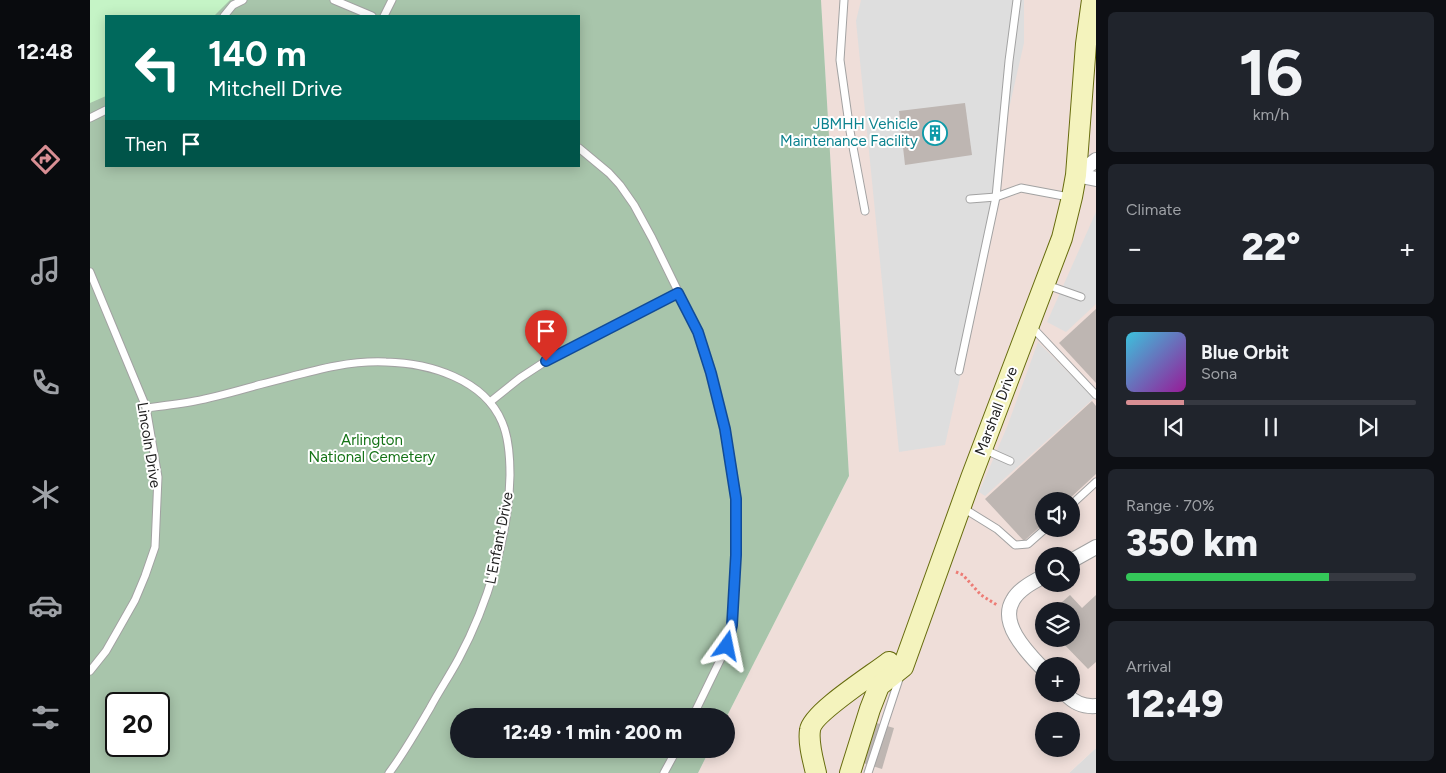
<!DOCTYPE html>
<html lang="en">
<head>
<meta charset="utf-8">
<style>
  :root { --surface:#171b24; --page:#20242c; --text:#f1f3f6; --muted:#9ea1a6; --line:#363941; --accent:#d88e93 }
  body { margin:0; font-family:Figtree,sans-serif; background:var(--page); color:var(--text); height:100vh; display:flex; flex-direction:column; font-size:19px; white-space:nowrap }
  * { box-sizing:border-box; margin:0 }
  p { font-size:16px; color:var(--muted) }
  .icon { flex:none; width:28px; height:28px; fill:none; stroke:currentColor; stroke-width:2; stroke-linecap:round; stroke-linejoin:round }
  .map { position:relative; flex:1; overflow:hidden }
  .side { display:flex; flex-direction:column; gap:12px; padding:12px; background:#0d0f14; width:350px }
  .side>* { flex:none }
  .hud { position:absolute; left:15px; top:15px; width:475px; height:152px; border-radius:0px; box-shadow:0 2px 12px #0003; background:#00695c; color:#fff; overflow:hidden }
  .fabs { position:absolute; left:945px; top:492px; display:grid; gap:10px }
  .fabs a { display:grid; place-items:center; width:45px; height:45px; border-radius:50%; background:var(--surface); box-shadow:0 2px 12px #0003; font-size:25px }
  .speed { position:absolute; left:15px; top:692px; display:flex; gap:10px; font-size:25px; font-weight:700; text-align:center }
  .speed>* { display:grid; place-content:center; width:65px; height:65px; border-radius:50%; background:var(--surface); box-shadow:0 2px 12px #0003; line-height:1 }
  .speed .limit { border:2px solid #111; border-radius:8px; background:#fff; color:#111 }
  .pin { position:absolute; display:grid; place-items:center; width:42px; height:42px; color:#fff; margin:-51px -21px; border-radius:50% 50% 50% 0; rotate:-45deg; box-shadow:0 0 5px #0007 }
  .pin .icon { rotate:45deg }
  .me { position:absolute; width:55px; margin:-28px; rotate:12deg; stroke-linejoin:round; filter:drop-shadow(0 0 4px #0008) }
  .turn { display:flex; align-items:center; gap:18px; height:105px; padding:0 20px; font-size:22px }
  .turn .icon { width:65px; height:65px; stroke-width:2.5 }
  .turn b { display:block; font-size:35px; line-height:42px }
  .then { display:flex; align-items:center; height:48px; padding:0 20px; background:#0003; gap:10px; font-size:19px }
  .big { font-size:38px; font-weight:800; line-height:1.1 }
  .side .tile { flex:1; display:flex; flex-direction:column; justify-content:center; gap:8px; min-width:0; padding:0 18px; border-radius:8px; background:var(--page) }
  .side .dial { align-items:center; gap:0 }
  .dial b { font-size:65px; line-height:1 }
  .song { display:flex; align-items:center; gap:15px }
  .cover { width:60px; height:60px; border-radius:8px; background:linear-gradient(135deg,hsl(190 70% 55%),hsl(300 70% 35%)) }
  .played { height:5px; border-radius:2px; background:linear-gradient(90deg,var(--accent) 20%,var(--line) 20%) }
  .keys { display:flex; justify-content:space-around; direction:ltr }
  .heat { display:flex; justify-content:space-between; align-items:center; font-size:28px; direction:ltr }
  .charge { height:8px; border-radius:4px; background:linear-gradient(90deg,#34c759 70%,var(--line) 0) }
  .trip { position:absolute; left:360px; top:708px; width:285px; height:50px; border-radius:25px; background:var(--surface); box-shadow:0 2px 12px #0003; font-weight:800; line-height:50px; text-align:center }
  main { display:flex; flex:1; min-height:0 }
  .tab-bar { display:flex; flex-direction:column; width:90px; justify-content:space-around; align-items:center; background:#090b0e; color:var(--muted) }
  .tab-bar .icon { width:35px; height:35px }
  .tab-bar .selected { color:var(--accent) }
  .tab-bar b { font-size:22px; color:var(--text) }
  .map>svg:first-child { display:block }
</style>
</head>
<body>
<main>
<nav class="tab-bar">
<b>12:48</b>
<svg class="icon selected" aria-label="directions" viewBox="0 0 24 24"><path d="M12 3l9 9-9 9-9-9zM9 14v-3h6M13 9l2 2-2 2"/></svg>
<svg class="icon" aria-label="music" viewBox="0 0 24 24"><path d="M9 18V5l10-2v13"/><circle cx="6" cy="18" r="3"/><circle cx="16" cy="16" r="3"/></svg>
<svg class="icon" aria-label="phone" viewBox="0 0 24 24"><path d="M5 4h4l2 5-3 2q2 4 5 5l2-3 5 2v4C11 20 4 13 5 4z"/></svg>
<svg class="icon" aria-label="climate" viewBox="0 0 24 24"><path d="M12 3v18M4 7l16 10M4 17L20 7"/></svg>
<svg class="icon" aria-label="car" viewBox="0 0 24 24"><path d="M5 17H2v-5l4-1 3-4h7l3 4 3 1v5h-3M9 17h6M6 11h13"/><circle cx="7" cy="17" r="2"/><circle cx="17" cy="17" r="2"/></svg>
<svg class="icon" aria-label="filters" viewBox="0 0 24 24"><path d="M4 7h16M4 17h16"/><circle cx="9" cy="7" r="2"/><circle cx="15" cy="17" r="2"/></svg>
</nav>
<div class="map">
<svg width="1006" height="773" viewBox="0 0 1006 773">
  <rect width="100%" height="100%" fill="#eeeae5"/>
  <polygon fill="#dcdbdb" points="1006,748 1006,773 979,773"/>
  <path fill="#efded9" fill-rule="evenodd" d="M731,0H1006V748L979,773H608L620,749H636V718L759,476ZM954,501H981V529H954ZM954,556H981V584H954ZM954,611H981V639H954ZM954,666H981V694H954ZM954,721H981V749H954Z"/>
  <path fill="#a8c5ab" fill-rule="evenodd" d="M0,0H731L759,476L636,718V716H369V749H620L608,773H0ZM16,16H489V166H16ZM26,704H69V746H26Z"/>
  <polygon fill="#c5f4c6" points="0,0 140,0 124,16 16,16 16,96 0,103"/>
  <g fill="#dedede">
    <polygon points="771,0 934,0 934,43 913,135 902,233 855,445 809,452 766,21"/>
    <polygon points="1006,212 1006,304 976,332 957,322"/>
    <polygon points="948,342 1004,398 895,496 889,492 917,427"/>
  </g>
  <g fill="#beb6b2">
    <polygon points="875,103 882,155 815,165 809,111"/>
    <polygon points="1006,309 1006,383 969,343"/>
    <polygon points="1002,401 1006,406 1006,474 977,501 954,501 954,523 934,541 895,499"/>
    <polygon points="980,595 992,608 1006,595 1006,662 998,669 969,639 981,639 981,611 962,611"/>
    <polygon points="783,722 804,728 792,769 770,762"/>
  </g>
  <g fill="none" stroke-linecap="round" stroke-linejoin="round">
    <defs>
      <g id="lane">
        <polyline points="244,0 282,16"/>
        <polyline points="754,0 750,60 760,131 775,211"/>
        <polyline points="134,16 143,5 153,0"/>
        <polyline points="294,16 302,0"/>
        <polyline points="0,118 16,110"/>
        <polyline points="489,148 519,173 530,185 544,205 562,238 608,332 621,373 640,454 647,499 646,568 643,625 637,646 603,716"/>
        <polyline points="880,199 906,197 931,188 979,197"/>
        <polyline points="0,272 56,407 68,477 65,547 55,576 45,600 28,630 16,651 0,671"/>
        <polyline points="957,285 991,297"/>
        <polyline points="941,326 1006,395"/>
        <polyline points="869,371 906,197 919,61 927,0"/>
        <polyline points="400,402 430,378 456,361 589,293"/>
        <path d="M56,408C72,406 89,404 105,401C127,397 150,390 172,384C213,374 253,360 296,362C339,363 394,379 412,422C419,438 420,458 420,475C419,535 397,606 369,658C360,675 349,691 340,708C327,730 314,753 299,773"/>
        <polyline points="893,449 920,461"/>
        <polyline points="981,505 1006,482"/>
        <polyline points="873,508 907,529 925,545 938,544 955,529"/>
        <polyline points="574,773 587,749"/>
        <polyline points="778,773 810,676"/>
      </g>
      <g id="street">
        <polyline points="986,175 1006,160"/>
        <polyline points="986,175 1006,179"/>
        <polyline points="981,561 1006,547"/>
        <path d="M954,576C943,582 929,589 923,600C908,624 939,654 954,670"/>
        <path d="M976,694C984,703 993,707 1006,706"/>
      </g>
      <g id="secondary">
        <path d="M726,773C723,760 718,743 720,730C722,713 784,674 799,662"/>
        <polyline points="760,773 780,709 789,686 813,667 881,478 972,238 982,197 986,175 996,44 1002,0"/>
      </g>
    </defs>
    <use href="#lane" stroke="#a2a2a2" stroke-width="9"/>
    <use href="#street" stroke="#a2a2a2" stroke-width="16"/>
    <use href="#secondary" stroke="#676c0e" stroke-width="22"/>
    <polyline stroke="#ed7c76" stroke-width="3" stroke-dasharray="2.5 2.5" stroke-linecap="butt" points="866,572 873,575 891,595 907,605"/>
    <use href="#lane" stroke="#fff" stroke-width="7"/>
    <use href="#street" stroke="#fff" stroke-width="14"/>
    <use href="#secondary" stroke="#f4f3bd" stroke-width="20"/>
  </g>
  <g fill="none" stroke-linecap="round" stroke-linejoin="round">
    <defs>
      <polyline id="route" points="456,361 588,293 608,332 621,373 635,429 646,499 646,555 642,625 637,646"/>
    </defs>
    <use href="#route" stroke="#114b97" stroke-width="12"/>
    <use href="#route" stroke="#1a73e8" stroke-width="9"/>
  </g>
  <defs>
    <symbol id="building-ring" viewBox="-11 -11 22 22"><circle r="9.5" fill="#fff" stroke="#0f9aa8" stroke-width="1.5"/><path d="M-4-6H4V6H1V3H-1V6H-4ZM-2.5-4.3h1.7v1.8h-1.7ZM.8-4.3h1.7v1.8H.8ZM-2.5-1h1.7V.8h-1.7ZM.8-1h1.7V.8H.8Z" fill="#0f9aa8"/></symbol>
  </defs>
  <g fill-rule="evenodd">
    <use href="#building-ring" x="831" y="119" width="28" height="28"/>
  </g>
  <g text-anchor="middle" dominant-baseline="central" stroke-width="4" stroke-linejoin="round" paint-order="stroke">
    <g font-size="15" fill="#0d838f" stroke="#fff" text-anchor="end">
      <text x="828" y="124">JBMHH Vehicle<tspan x="828" dy="17">Maintenance Facility</tspan></text>
    </g>
    <g font-size="15" fill="#1e1e1e" stroke="#fff">
      <text transform="translate(906 411) rotate(-69)">Marshall Drive</text>
      <text transform="translate(59 445) rotate(81)">Lincoln Drive</text>
      <text transform="translate(409 538) rotate(-79)">L'Enfant Drive</text>
    </g>
    <g font-size="15" fill="#157317" stroke="#fff">
      <text x="282" y="440">Arlington<tspan x="282" dy="17">National Cemetery</tspan></text>
    </g>
  </g>
</svg>
<div class="fabs">
<a><svg class="icon" aria-label="sound" viewBox="0 0 24 24"><path d="M4 9h4l5-4v14l-5-4H4zM17 9q2 3 0 6"/></svg></a>
<a><svg class="icon" aria-label="search" viewBox="0 0 24 24"><circle cx="10" cy="10" r="6"/><path d="M15 15l6 6"/></svg></a>
<a><svg class="icon" aria-label="layers" viewBox="0 0 24 24"><path d="M12 4l9 5-9 5-9-5zM3 14l9 5 9-5"/></svg></a>
<a>+</a>
<a>−</a>
</div>
<div class="speed"><div class="limit">20</div></div>
<div class="pin" style="left:456px;top:361px;background:#d93025"><svg class="icon" aria-label="arrive" viewBox="0 0 24 24"><path d="M6 21V4h12l-3 4 3 4H6"/></svg></div>
<svg class="me" style="left:637px;top:646px" viewBox="-20 -20 40 40"><path d="M0-17L14 15 0 8-14 15z" fill="#1a73e8" stroke="#fff" stroke-width="4"/></svg>
<div class="trip">12:49 · 1 min · 200 m</div>
<div class="hud">
<div class="turn"><svg class="icon" aria-label="left" viewBox="0 0 24 24"><path d="M17 20v-9H6M10 6l-5 5 5 5"/></svg><div><b>140 m</b>Mitchell Drive</div></div>
<div class="then">Then<svg class="icon" aria-label="arrive" viewBox="0 0 24 24"><path d="M6 21V4h12l-3 4 3 4H6"/></svg></div>
</div>
</div>
<section class="side">
<div class="tile dial"><b>16</b><p>km/h</p></div>
<div class="tile"><p>Climate</p>
<div class="heat"><a>−</a><b class="big">22°</b><a>+</a></div>
</div>
<div class="tile">
<div class="song"><i class="cover"></i><div><b>Blue Orbit</b><p>Sona</p></div></div>
<div class="played"></div>
<div class="keys"><svg class="icon" aria-label="previous" viewBox="0 0 24 24"><path d="M18 5L8 12l10 7zM5 5v14"/></svg><svg class="icon" aria-label="pause" viewBox="0 0 24 24"><path d="M8 5v14M16 5v14"/></svg><svg class="icon" aria-label="next" viewBox="0 0 24 24"><path d="M6 5l10 7-10 7zM19 5v14"/></svg></div>
</div>
<div class="tile"><p>Range · 70%</p><b class="big">350 km</b><div class="charge"></div></div>
<div class="tile"><p>Arrival</p><b class="big">12:49</b></div>
</section>
</main>
</body>
</html>
